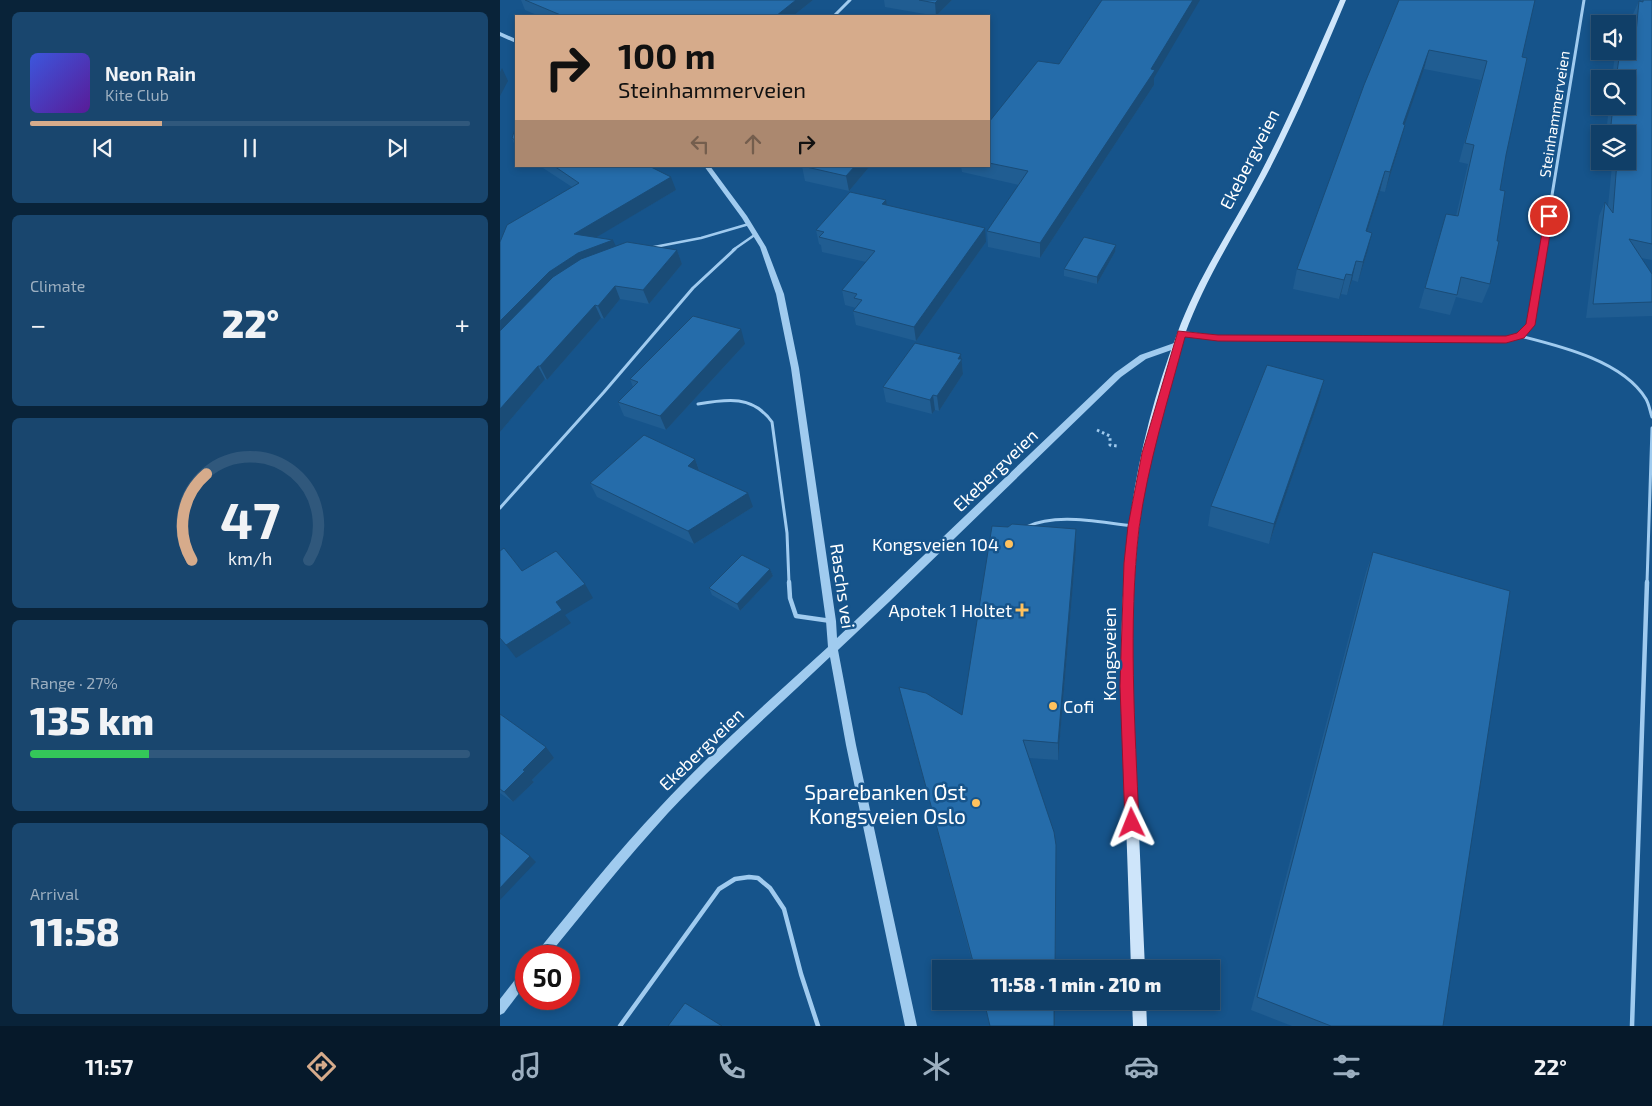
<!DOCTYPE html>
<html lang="en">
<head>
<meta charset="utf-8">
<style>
  :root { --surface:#103f68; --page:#19466e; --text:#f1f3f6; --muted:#9cafc0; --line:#30587c; --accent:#d6ab8b }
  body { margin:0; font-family:"Exo 2",sans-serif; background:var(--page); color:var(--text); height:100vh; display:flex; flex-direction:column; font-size:19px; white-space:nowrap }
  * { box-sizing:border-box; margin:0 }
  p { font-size:16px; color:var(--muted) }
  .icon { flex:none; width:28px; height:28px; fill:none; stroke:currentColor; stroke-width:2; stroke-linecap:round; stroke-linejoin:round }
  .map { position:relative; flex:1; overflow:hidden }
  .panel { display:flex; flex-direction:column; gap:12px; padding:12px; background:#092339; width:500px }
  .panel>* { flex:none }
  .guide { position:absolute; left:15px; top:15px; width:475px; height:152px; border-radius:0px; box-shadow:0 2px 8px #0003,0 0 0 1px var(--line); background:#d6ab8b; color:#111; overflow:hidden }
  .tools { position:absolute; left:1091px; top:15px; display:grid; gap:10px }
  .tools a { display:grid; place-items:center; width:45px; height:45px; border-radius:0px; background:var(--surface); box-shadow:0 2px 8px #0003,0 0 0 1px var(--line); font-size:25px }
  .speed { position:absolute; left:15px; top:945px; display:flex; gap:10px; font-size:25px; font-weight:700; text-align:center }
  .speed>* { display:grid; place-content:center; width:65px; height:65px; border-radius:50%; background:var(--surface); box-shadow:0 2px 8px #0003,0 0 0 1px var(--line); line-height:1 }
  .speed .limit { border:8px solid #d22; background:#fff; color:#111 }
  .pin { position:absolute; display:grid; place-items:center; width:42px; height:42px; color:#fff; margin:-21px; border:2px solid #fff; border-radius:50%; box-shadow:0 1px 5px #0007 }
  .me { position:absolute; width:55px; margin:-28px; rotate:358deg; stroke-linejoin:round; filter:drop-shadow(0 0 4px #0008) }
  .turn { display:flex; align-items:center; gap:18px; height:105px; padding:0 20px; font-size:22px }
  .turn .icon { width:65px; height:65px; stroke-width:2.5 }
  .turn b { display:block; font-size:35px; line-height:42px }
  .lanes { display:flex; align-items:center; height:48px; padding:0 20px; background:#0003; justify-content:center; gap:25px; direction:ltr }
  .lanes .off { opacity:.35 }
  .big { font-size:38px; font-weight:800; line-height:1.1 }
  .panel .tile { flex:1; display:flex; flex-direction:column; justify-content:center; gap:8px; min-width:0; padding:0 18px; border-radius:8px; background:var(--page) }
  .panel .dial { align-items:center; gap:0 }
  .dial svg { height:130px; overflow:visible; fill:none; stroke:var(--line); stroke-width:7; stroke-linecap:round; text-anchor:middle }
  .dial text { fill:var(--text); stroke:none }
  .song { display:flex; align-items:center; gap:15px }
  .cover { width:60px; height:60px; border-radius:8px; background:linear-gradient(135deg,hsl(230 70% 55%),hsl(270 70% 35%)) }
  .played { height:5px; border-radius:2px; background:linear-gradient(90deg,var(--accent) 30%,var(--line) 30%) }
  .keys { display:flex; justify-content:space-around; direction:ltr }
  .heat { display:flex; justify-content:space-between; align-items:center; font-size:28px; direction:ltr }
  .charge { height:8px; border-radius:4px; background:linear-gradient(90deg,#34c759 27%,var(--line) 0) }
  .trip { position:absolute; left:432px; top:960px; width:288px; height:50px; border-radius:0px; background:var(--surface); box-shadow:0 2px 8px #0003,0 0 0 1px var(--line); font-weight:800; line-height:50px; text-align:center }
  .menu { display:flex; height:80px; justify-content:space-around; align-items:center; background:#06192a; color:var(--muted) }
  .menu .icon { width:35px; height:35px }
  .menu .active { color:var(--accent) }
  .menu b { font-size:22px; color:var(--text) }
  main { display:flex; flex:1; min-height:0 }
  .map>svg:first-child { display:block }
</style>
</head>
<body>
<main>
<section class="panel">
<div class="tile">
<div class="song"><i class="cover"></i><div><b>Neon Rain</b><p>Kite Club</p></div></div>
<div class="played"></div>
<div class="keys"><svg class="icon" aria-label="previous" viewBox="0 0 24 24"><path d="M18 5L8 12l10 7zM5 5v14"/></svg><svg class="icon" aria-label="pause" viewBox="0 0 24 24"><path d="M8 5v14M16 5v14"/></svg><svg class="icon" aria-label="next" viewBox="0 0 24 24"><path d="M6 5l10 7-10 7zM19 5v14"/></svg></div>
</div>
<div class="tile"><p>Climate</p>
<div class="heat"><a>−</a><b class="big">22°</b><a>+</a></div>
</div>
<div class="tile dial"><svg viewBox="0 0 100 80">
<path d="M14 69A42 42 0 1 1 86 69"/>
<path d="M14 69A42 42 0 0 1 23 16" stroke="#d6ab8b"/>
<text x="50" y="56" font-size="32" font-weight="700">47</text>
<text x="50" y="72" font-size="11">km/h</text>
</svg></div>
<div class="tile"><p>Range · 27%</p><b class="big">135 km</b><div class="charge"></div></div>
<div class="tile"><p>Arrival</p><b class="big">11:58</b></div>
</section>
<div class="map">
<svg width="1152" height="1026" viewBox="0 0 1152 1026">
  <rect width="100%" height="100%" fill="#16548b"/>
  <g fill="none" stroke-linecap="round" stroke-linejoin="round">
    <polyline stroke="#a0cbef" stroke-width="3" stroke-dasharray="2.5 3" stroke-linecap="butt" points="597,430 610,436 610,445 617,446"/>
    <g stroke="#a0cbef" stroke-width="2.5">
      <polyline points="149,248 201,238 249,224"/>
      <polyline points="233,250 256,234"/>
    </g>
    <g stroke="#a0cbef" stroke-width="3">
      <path d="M1020,336C1060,346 1123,361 1146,399C1149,404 1150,411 1152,417"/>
      <path d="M198,404C227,399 253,395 272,422L287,533L289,583"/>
      <polyline points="0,508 104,392 193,288 235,249"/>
      <path d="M526,527C558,512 601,523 634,526"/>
      <polyline points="1147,583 1152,428"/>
    </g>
    <g stroke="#a0cbef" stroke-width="4.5">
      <polyline points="289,582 290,598 296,616 331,621"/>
      <polyline points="120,1026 219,889 235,879 249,877 258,878 270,888 284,909 301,974 318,1026"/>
      <polyline points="1132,1026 1147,582"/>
    </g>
    <g stroke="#a0cbef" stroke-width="3">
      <polyline points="334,16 350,0"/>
      <polyline points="1043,250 1084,0"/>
    </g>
    <polyline stroke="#a0cbef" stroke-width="4.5" points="681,333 718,338 1006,340 1020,336 1031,325 1043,249"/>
    <g fill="#a0cbef" fill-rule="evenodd">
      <polygon points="0,32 16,39 16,43 0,36"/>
      <path d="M204,166H210L247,216L266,247L284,294L299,368L336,621L337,638L615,373L640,355L677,342L681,345L680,347L646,359L621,377L389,602L338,650L356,745L417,1026H405L346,745L330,657C275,709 219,759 168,813C126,859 87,908 48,956H35L37,952C77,903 116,853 160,807C213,750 271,699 328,647L326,621L291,368L276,294L260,247L242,218Z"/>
      <polygon points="26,969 26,984 4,1013 0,1015 0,999 22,971"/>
    </g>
    <g fill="#cee5fa" fill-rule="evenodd">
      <path d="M840,0H846C821,59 796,119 766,176C738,229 706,277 685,334C660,403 644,474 637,547C630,620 633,693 636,765C639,833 642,901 645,969H631C629,899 626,830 624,760C621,689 619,617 627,546C634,474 651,402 677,334C698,276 731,230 759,176C789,119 814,59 840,0Z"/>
      <polygon points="632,1001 646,1001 647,1026 633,1026"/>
    </g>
  </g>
  <g fill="#205d92">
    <polygon points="21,0 313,0 293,16 39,16 25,10"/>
    <polygon points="384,0 452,0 436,16 385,7"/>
    <polygon points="899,0 1022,57 1000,190 990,284 982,303 956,297 950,315 919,308 946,214 956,216 968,164 959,162 981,80 924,69 904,125 905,125 900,144 885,192 880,191 867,232 867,253 858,282 852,280 847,295 841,294 839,299 793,289 797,269"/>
    <polygon points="1142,0 1152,0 1152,260 1141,258 1152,274 1152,316 1086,318 1099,216 1105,202 1108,206 1112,165 1102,163 1103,161 1128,161 1128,134 1106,134 1109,106 1128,106 1128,79 1112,79 1115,54 1117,51 1128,51 1131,42 1133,14 1139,1 1141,1"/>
    <polygon points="559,64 654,78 654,85 540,258 488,247 487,231 519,185 462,172 461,166 489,166 489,122"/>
    <polygon points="16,126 16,149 12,138"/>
    <polygon points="40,166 149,166 176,190 96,237 116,246 177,250 182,264 149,304 120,299 104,319 101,318 47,380 45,379 0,432 72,187"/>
    <polygon points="302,166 370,166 349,191 305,181"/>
    <polygon points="386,205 486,242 416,341 356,325 353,311 356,308 345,305 342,290 366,262 322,252 321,245 319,244 316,230"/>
    <polygon points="616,245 615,252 597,284 564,276 564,269"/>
    <polygon points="245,344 166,430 124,416 118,402 133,387 130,379"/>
    <polygon points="461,354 463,374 439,411 435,410 432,414 386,402 383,387"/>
    <polygon points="824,380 819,400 769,544 708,526 711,506"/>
    <polygon points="195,459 200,472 253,507 194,544 97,497 90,483"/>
    <polygon points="576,549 558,760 529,758 556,861 555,969 474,969 399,687 462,715"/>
    <polygon points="873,552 943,1026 792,1026 751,1010 866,572"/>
    <polygon points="270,569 273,576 240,611 212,595 209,588"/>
    <polygon points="0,714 54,758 32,780 34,782 13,802 0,793"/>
  </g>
  <g fill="#1a4c77">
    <polygon points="296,0 313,0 293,16 276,16"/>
    <polygon points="438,0 452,0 436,16 435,3"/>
    <polygon points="693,0 700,0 654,78 654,85 540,258 540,243 651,69"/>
    <polygon points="929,50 924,69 898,144 903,124"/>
    <polygon points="2,68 8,81 0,96 0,72"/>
    <polygon points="905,125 900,144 885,192 890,172"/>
    <polygon points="355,166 370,166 349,191 346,176"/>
    <polygon points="885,171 880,191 861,251 866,231"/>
    <polygon points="171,177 176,190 80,247 74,234"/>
    <polygon points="386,200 388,214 382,204"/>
    <polygon points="485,228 486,242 416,341 414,327"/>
    <polygon points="872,233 867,253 858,282 863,262"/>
    <polygon points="113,240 119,253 0,342 0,321 49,272 78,253"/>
    <polygon points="616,245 615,252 597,284 597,277"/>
    <polygon points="177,250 182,264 149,304 143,290"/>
    <polygon points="856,261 852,280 847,295 852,275"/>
    <polygon points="846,274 841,294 839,299 844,280"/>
    <polygon points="115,286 120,299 104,319 98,306"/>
    <polygon points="95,305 101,318 47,380 40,366"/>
    <polygon points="241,329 245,344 166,430 160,416"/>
    <polygon points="461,354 463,374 439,411 437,396"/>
    <polygon points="38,366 45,379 0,432 0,409"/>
    <polygon points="824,380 819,400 769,544 774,524"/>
    <polygon points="433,395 435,410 432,414 430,400"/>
    <polygon points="195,459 200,473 188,466"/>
    <polygon points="248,493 253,507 194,544 188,531"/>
    <polygon points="576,529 576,549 558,760 558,743"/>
    <polygon points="270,569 273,576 240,611 237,604"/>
    <polygon points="85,584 93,598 65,615 71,623 16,658 6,645 56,602"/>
    <polygon points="46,747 54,758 32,780 34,782 13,802 4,792 23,770"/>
    <polygon points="30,856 36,862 0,900 0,888"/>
    <rect x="554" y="1001" width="1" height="25"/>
  </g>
  <g fill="#256caa" stroke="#1a4c77">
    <polygon points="25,0 296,0 276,16 63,16"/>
    <polygon points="419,0 438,0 435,3"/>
    <polygon points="602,0 693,0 651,69 655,70 540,243 487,231 528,171 489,163 489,122 538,61 559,64"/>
    <polygon points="899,0 1035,0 1022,57 1027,58 1006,155 1000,190 1005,191 997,241 999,241 990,284 961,277 957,295 925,288 946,214 958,216 974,145 965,143 987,61 929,50 903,124 905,125 890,172 885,171 866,231 872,233 863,262 856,261 852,275 846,274 844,280 797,269 864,85"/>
    <polygon points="1143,0 1152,0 1152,244 1129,239 1152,274 1152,302 1093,304 1105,202 1113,213 1117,161 1128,161 1128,134 1110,134 1113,106 1128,106 1128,79 1116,79 1120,51 1128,51 1128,42 1135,43 1139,1 1143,2"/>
    <polygon points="16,126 16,141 12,138"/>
    <polygon points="54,166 149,166 171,177 74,234 113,240 78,253 49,272 0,321 0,242 7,225 79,183"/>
    <polygon points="302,166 355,166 346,176"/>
    <polygon points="350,192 386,200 382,204 485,228 414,327 353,311 362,300 354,298 357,294 342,290 375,251 319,237 324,232 316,230"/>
    <polygon points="584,237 616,245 597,277 564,269"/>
    <polygon points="127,242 177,250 143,290 115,286 98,306 95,305 40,366 38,366 0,409 0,331 53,277 81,259"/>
    <polygon points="193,316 241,329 160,416 118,402 138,382 130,379"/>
    <polygon points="415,343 461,354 458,359 462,359 437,396 433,395 430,400 383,387"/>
    <polygon points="767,365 824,380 774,524 711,506"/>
    <polygon points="144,435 195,459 188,466 248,493 188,531 90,483"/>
    <polygon points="512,524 576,529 558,743 523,740 554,832 556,845 555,969 475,969 399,687 426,693 462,715 492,526 508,527"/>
    <polygon points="4,548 22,571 56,551 85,584 56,602 62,610 6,645 0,638 0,551"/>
    <polygon points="873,552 1010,591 943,1026 831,1026 757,997"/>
    <polygon points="242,555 270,569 237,604 209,588"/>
    <polygon points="0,714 46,747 23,770 25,771 4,792 0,789"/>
    <polygon points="0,833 30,856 0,888"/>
    <polygon points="484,1001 554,1001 554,1026 490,1026"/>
    <polygon points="185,1003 222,1026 168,1026"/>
  </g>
  <path fill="#e11d48" stroke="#92132f" d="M1049,214L1053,216L1035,325L1024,338L1006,343L718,341L685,337C668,400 648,463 639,528C628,625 635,726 639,823L637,828L632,830L627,828L625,823L620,686L624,563L628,526L642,453L678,331L718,335L1006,336L1017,333L1026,324L1045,216Z"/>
  <g fill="#ffc25e" stroke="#16548b" stroke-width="2">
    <circle cx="509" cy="544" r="5"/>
    <path d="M519.5 602.5h5v5h5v5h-5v5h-5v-5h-5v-5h5z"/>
    <circle cx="553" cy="706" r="5"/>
    <circle cx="476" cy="803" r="5"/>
  </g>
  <g text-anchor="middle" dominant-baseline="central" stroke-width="5" stroke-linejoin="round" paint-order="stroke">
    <g font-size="15" fill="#fff" stroke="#16548b">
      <text transform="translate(1054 114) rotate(-81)">Steinhammerveien</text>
    </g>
    <g font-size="18" fill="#fff" stroke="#16548b">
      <text transform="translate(749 159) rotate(-63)">Ekebergveien</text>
      <text transform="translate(495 470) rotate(-44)">Ekebergveien</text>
      <text transform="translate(343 586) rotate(82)">Raschs vei</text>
      <text transform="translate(609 654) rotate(-90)">Kongsveien</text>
      <text transform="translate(201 749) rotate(-44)">Ekebergveien</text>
    </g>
    <g font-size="18" fill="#fff" stroke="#16548b" text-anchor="end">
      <text x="499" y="544">Kongsveien 104</text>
      <text x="512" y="610">Apotek 1 Holtet</text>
      <text x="563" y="706" text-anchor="start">Cofi</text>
    </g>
    <g font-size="21" fill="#fff" stroke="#16548b" text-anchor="end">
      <text x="466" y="791">Sparebanken Øst<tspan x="466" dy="24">Kongsveien Oslo</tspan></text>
    </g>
  </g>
</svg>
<div class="tools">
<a><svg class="icon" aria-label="sound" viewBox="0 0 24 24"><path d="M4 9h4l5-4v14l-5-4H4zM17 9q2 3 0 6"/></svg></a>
<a><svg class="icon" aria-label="search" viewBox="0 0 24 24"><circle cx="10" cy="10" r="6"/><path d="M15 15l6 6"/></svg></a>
<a><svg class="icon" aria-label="layers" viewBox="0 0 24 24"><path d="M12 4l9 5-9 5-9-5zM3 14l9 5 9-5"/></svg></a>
</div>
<div class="speed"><div class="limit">50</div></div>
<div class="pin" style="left:1049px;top:216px;background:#d93025"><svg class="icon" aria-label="arrive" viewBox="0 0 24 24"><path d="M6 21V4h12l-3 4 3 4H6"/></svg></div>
<svg class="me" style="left:632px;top:823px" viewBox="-20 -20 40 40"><path d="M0-17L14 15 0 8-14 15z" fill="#e11d48" stroke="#fff" stroke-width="4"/></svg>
<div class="trip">11:58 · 1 min · 210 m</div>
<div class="guide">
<div class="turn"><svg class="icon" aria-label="right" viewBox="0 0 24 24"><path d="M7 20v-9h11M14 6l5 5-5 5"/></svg><div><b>100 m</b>Steinhammerveien</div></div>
<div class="lanes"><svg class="icon off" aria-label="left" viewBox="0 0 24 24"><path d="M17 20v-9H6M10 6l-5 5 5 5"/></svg><svg class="icon off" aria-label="ahead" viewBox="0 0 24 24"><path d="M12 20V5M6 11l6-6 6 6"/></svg><svg class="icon" aria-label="right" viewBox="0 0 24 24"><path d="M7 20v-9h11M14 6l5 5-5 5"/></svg></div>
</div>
</div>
</main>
<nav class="menu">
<b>11:57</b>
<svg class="icon active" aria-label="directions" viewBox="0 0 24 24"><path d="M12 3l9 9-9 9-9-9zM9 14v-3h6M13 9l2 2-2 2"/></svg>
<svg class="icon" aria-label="music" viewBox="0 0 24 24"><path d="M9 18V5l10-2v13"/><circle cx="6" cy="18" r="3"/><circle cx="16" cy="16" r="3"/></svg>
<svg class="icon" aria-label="phone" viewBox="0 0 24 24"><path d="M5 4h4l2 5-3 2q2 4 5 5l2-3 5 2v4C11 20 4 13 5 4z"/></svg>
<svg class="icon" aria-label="climate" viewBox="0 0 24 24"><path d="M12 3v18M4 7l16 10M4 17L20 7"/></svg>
<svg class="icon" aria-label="car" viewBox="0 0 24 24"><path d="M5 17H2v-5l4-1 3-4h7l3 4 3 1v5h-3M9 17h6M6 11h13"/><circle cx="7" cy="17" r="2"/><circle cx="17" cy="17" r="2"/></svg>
<svg class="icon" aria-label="filters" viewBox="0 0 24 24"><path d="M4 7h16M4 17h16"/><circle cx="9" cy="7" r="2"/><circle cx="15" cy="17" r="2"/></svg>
<b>22°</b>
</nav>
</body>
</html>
